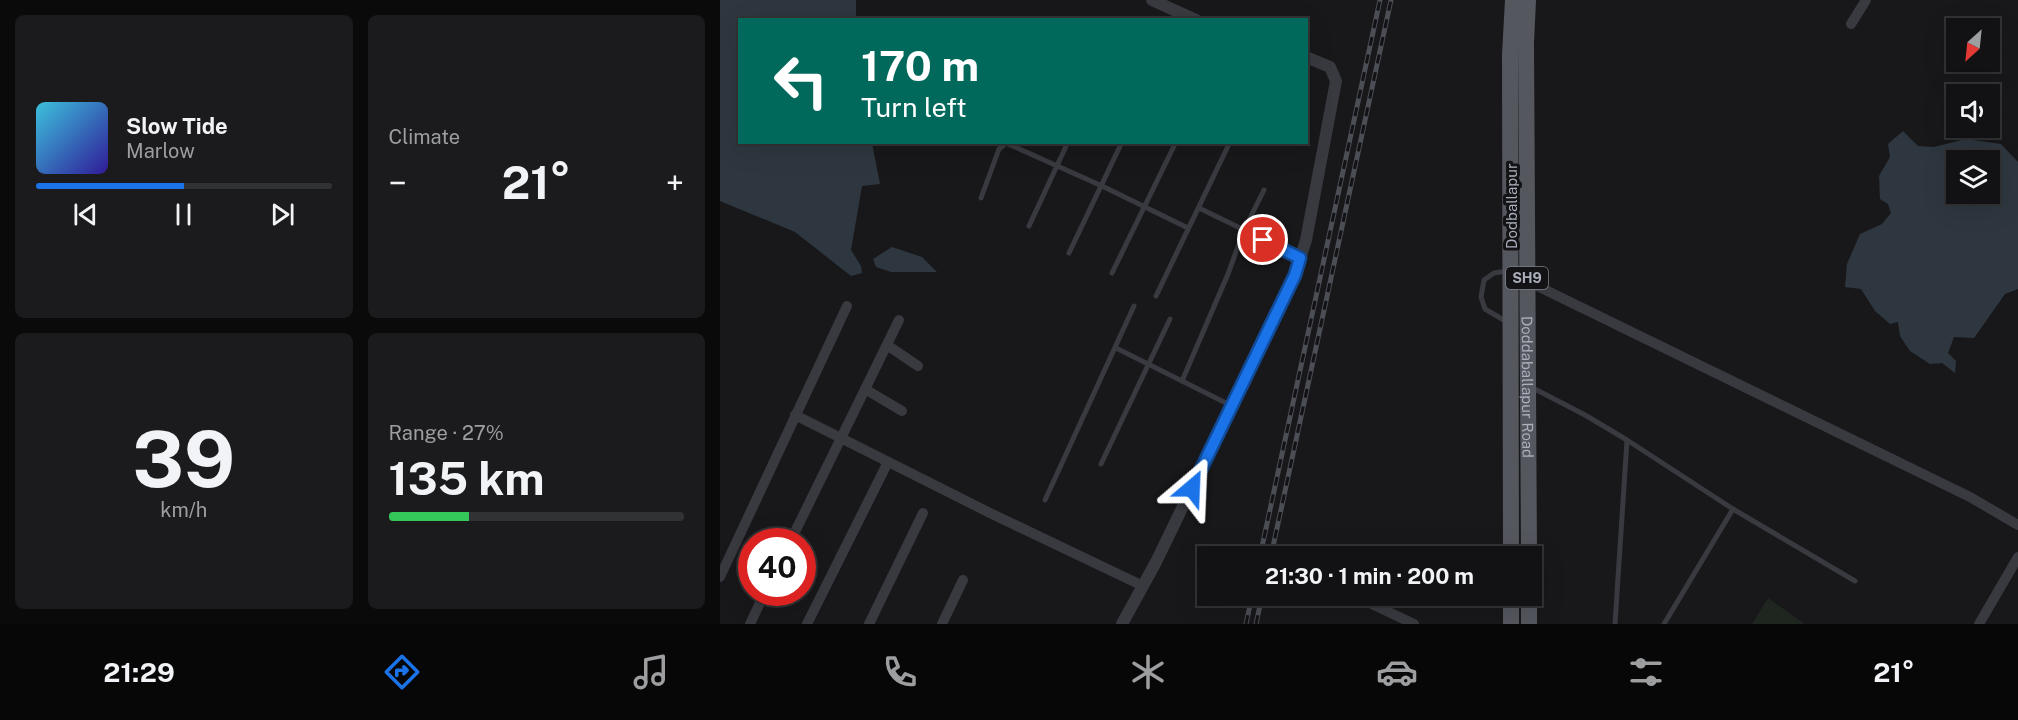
<!DOCTYPE html>
<html lang="en">
<head>
<meta charset="utf-8">
<style>
  :root { --surface:#121214; --page:#1b1b1d; --text:#f1f3f6; --muted:#9c9ea0; --line:#313234; --accent:#1a73e8 }
  body { margin:0; font-family:"Public Sans",sans-serif; background:var(--page); color:var(--text); height:100vh; display:flex; flex-direction:column; font-size:22px; white-space:nowrap }
  * { box-sizing:border-box; margin:0 }
  p { font-size:20px; color:var(--muted) }
  .icon { flex:none; width:33px; height:33px; fill:none; stroke:currentColor; stroke-width:2; stroke-linecap:round; stroke-linejoin:round }
  .map { position:relative; flex:1; overflow:hidden }
  .sheet { display:flex; flex-direction:column; gap:15px; padding:15px; background:#0a0a0b; width:720px }
  .sheet>* { flex:none }
  .hud { position:absolute; left:18px; top:18px; width:570px; height:126px; border-radius:0px; box-shadow:0 6px 24px #0002,0 0 0 2px var(--line); background:#00695c; color:#fff; overflow:hidden }
  .needle { width:39px; rotate:207deg }
  .tools { position:absolute; left:1226px; top:18px; display:grid; gap:12px }
  .tools a { display:grid; place-items:center; width:54px; height:54px; border-radius:0px; background:var(--surface); box-shadow:0 6px 24px #0002,0 0 0 2px var(--line); font-size:30px }
  .speed { position:absolute; left:18px; top:528px; display:flex; gap:12px; font-size:30px; font-weight:700; text-align:center }
  .speed>* { display:grid; place-content:center; width:78px; height:78px; border-radius:50%; background:var(--surface); box-shadow:0 6px 24px #0002,0 0 0 2px var(--line); line-height:1 }
  .speed .limit { border:9px solid #d22; background:#fff; color:#111 }
  .pin { position:absolute; display:grid; place-items:center; width:51px; height:51px; color:#fff; margin:-26px; border:3px solid #fff; border-radius:50%; box-shadow:0 2px 6px #0007 }
  .me { position:absolute; width:66px; margin:-33px; rotate:26deg; stroke-linejoin:round; filter:drop-shadow(0 0 4px #0008) }
  .turn { display:flex; align-items:center; gap:21px; height:126px; padding:0 24px; font-size:27px }
  .turn .icon { width:78px; height:78px; stroke-width:2.5 }
  .turn b { display:block; font-size:42px; line-height:51px }
  .big { font-size:45px; font-weight:700; line-height:1.1 }
  .sheet .card { flex:1; display:flex; flex-direction:column; justify-content:center; gap:9px; min-width:0; padding:0 21px; border-radius:9px; background:var(--page) }
  .sheet .dial { align-items:center; gap:0 }
  .dial b { font-size:78px; line-height:1 }
  .song { display:flex; align-items:center; gap:18px }
  .cover { width:72px; height:72px; border-radius:9px; background:linear-gradient(135deg,hsl(190 70% 55%),hsl(250 70% 35%)) }
  .played { height:6px; border-radius:3px; background:linear-gradient(90deg,var(--accent) 50%,var(--line) 50%) }
  .keys { display:flex; justify-content:space-around; direction:ltr }
  .heat { display:flex; justify-content:space-between; align-items:center; font-size:33px; direction:ltr }
  .charge { height:9px; border-radius:4px; background:linear-gradient(90deg,#34c759 27%,var(--line) 0) }
  .sheet .tiles { flex:1; display:grid; gap:15px; grid-template-columns:repeat(2,1fr) }
  .trip { position:absolute; left:477px; top:546px; width:345px; height:60px; border-radius:0px; background:var(--surface); box-shadow:0 6px 24px #0002,0 0 0 2px var(--line); font-weight:700; line-height:60px; text-align:center }
  .menu { display:flex; height:96px; justify-content:space-around; align-items:center; background:#070708; color:var(--muted) }
  .menu .icon { width:42px; height:42px }
  .menu .current { color:var(--accent) }
  .menu b { font-size:27px; color:var(--text) }
  main { display:flex; flex:1; min-height:0 }
  .map>svg:first-child { display:block }
</style>
</head>
<body>
<main>
<section class="sheet">
<div class="tiles">
<div class="card">
<div class="song"><i class="cover"></i><div><b>Slow Tide</b><p>Marlow</p></div></div>
<div class="played"></div>
<div class="keys"><svg class="icon" aria-label="previous" viewBox="0 0 24 24"><path d="M18 5L8 12l10 7zM5 5v14"/></svg><svg class="icon" aria-label="pause" viewBox="0 0 24 24"><path d="M8 5v14M16 5v14"/></svg><svg class="icon" aria-label="next" viewBox="0 0 24 24"><path d="M6 5l10 7-10 7zM19 5v14"/></svg></div>
</div>
<div class="card"><p>Climate</p>
<div class="heat"><a>−</a><b class="big">21°</b><a>+</a></div>
</div>
<div class="card dial"><b>39</b><p>km/h</p></div>
<div class="card"><p>Range · 27%</p><b class="big">135 km</b><div class="charge"></div></div>
</div>
</section>
<div class="map">
<svg width="1298" height="624" viewBox="0 0 1298 624">
  <rect width="100%" height="100%" fill="#18181b"/>
  <polygon fill="#1e261f" points="1048,598 1085,624 1032,624"/>
  <g fill="#2e373f" fill-rule="evenodd">
    <polygon points="0,0 136,0 136,19 20,20 20,142 152,143 160,184 142,186 131,250 141,266 142,273 131,276 75,232 0,201"/>
    <path d="M1183,131L1198,146L1214,147L1246,139L1281,144L1298,162V289L1285,294L1254,338L1234,337L1228,353L1236,361L1235,373L1222,363L1210,364L1190,351L1180,336L1178,322L1170,324L1155,311L1141,289L1125,287L1127,264L1140,234L1162,224L1171,213L1168,204L1160,199L1159,176L1170,157L1168,144ZM1236,160H1269V194H1236Z"/>
    <polygon points="172,247 202,257 217,272 171,272 156,267 153,259"/>
  </g>
  <g fill="none" stroke-linecap="round" stroke-linejoin="round">
    <g stroke="#393a40" stroke-width="5">
      <polyline points="261,198 279,149 286,143 382,186 468,228"/>
      <polyline points="479,208 580,257"/>
      <polyline points="309,226 348,142"/>
      <polyline points="349,253 402,142"/>
      <polyline points="392,273 456,142"/>
      <polyline points="436,296 510,142"/>
      <polyline points="787,322 765,309 761,297 764,280 774,273 787,271"/>
      <polyline points="396,348 510,405"/>
      <polyline points="462,381 508,274 524,230 544,190"/>
      <polyline points="811,387 865,415 907,440 1013,509 1135,581"/>
      <polyline points="381,464 450,319"/>
      <polyline points="325,500 414,306"/>
      <polyline points="895,624 907,440"/>
      <polyline points="944,624 1013,509"/>
    </g>
    <g stroke="#393a40" stroke-width="10">
      <polyline points="1131,24 1146,0"/>
      <polyline points="807,281 1250,497 1298,525"/>
      <polyline points="167,345 198,366"/>
      <polyline points="145,389 182,411"/>
      <polyline points="75,415 270,513 423,586"/>
      <polyline points="70,542 179,320"/>
      <polyline points="0,577 127,306"/>
      <polyline points="635,596 694,624"/>
      <polyline points="30,624 45,592"/>
      <polyline points="87,624 168,462"/>
      <polyline points="149,624 203,513"/>
      <polyline points="222,624 243,580"/>
      <polyline points="1259,624 1298,557"/>
    </g>
    <g stroke="#393a40" stroke-width="12">
      <polyline points="432,0 476,20"/>
      <polyline points="402,624 436,562 575,275 586,240 616,81 610,67 586,57"/>
    </g>
    <g stroke="#55575f" stroke-width="16">
      <path id="s1" d="M808,0L806,42L809,556"/>
      <polyline points="791,556 790,55 793,0"/>
      <polyline points="791,596 791,624"/>
      <polyline points="809,596 809,624"/>
    </g>
    <defs>
      <g id="rail">
        <polyline points="540,556 660,0"/>
        <polyline points="551,556 671,0"/>
        <polyline points="526,624 532,596"/>
        <polyline points="536,624 542,596"/>
      </g>
    </defs>
    <use href="#rail" stroke="#4c4e55" stroke-width="5"/>
    <use href="#rail" stroke="#131316" stroke-width="3" stroke-dasharray="9" stroke-linecap="butt"/>
  </g>
  <g fill="none" stroke-linecap="round" stroke-linejoin="round">
    <defs>
      <polyline id="route" points="472,488 575,275 580,258 543,240"/>
    </defs>
    <use href="#route" stroke="#114b97" stroke-width="15"/>
    <use href="#route" stroke="#1a73e8" stroke-width="10"/>
  </g>
  <g text-anchor="middle" dominant-baseline="central" stroke-width="6" stroke-linejoin="round" paint-order="stroke">
    <rect fill="#131316" stroke="#7d808a" stroke-width="1.5" x="786" y="267" width="42" height="22" rx="4.5"/>
    <g font-size="14" font-weight="bold" fill="#aaafbb">
      <text x="807" y="278">SH9</text>
    </g>
    <g font-size="15" fill="#aaafbb" stroke="#131316">
      <text transform="translate(791 206) rotate(-90)">Dodballapur</text>
      <text stroke="none"><textPath href="#s1" startOffset="387">Doddaballapur Road</textPath></text>
    </g>
  </g>
</svg>
<div class="tools">
<a><svg class="needle" viewBox="-14 -14 28 28"><path d="M0-13l5 13h-10z" fill="#e53935"/><path d="M0 13l5-13h-10z" fill="#9c9ea0"/></svg></a>
<a><svg class="icon" aria-label="sound" viewBox="0 0 24 24"><path d="M4 9h4l5-4v14l-5-4H4zM17 9q2 3 0 6"/></svg></a>
<a><svg class="icon" aria-label="layers" viewBox="0 0 24 24"><path d="M12 4l9 5-9 5-9-5zM3 14l9 5 9-5"/></svg></a>
</div>
<div class="speed"><div class="limit">40</div></div>
<div class="pin" style="left:543px;top:240px;background:#d93025"><svg class="icon" aria-label="arrive" viewBox="0 0 24 24"><path d="M6 21V4h12l-3 4 3 4H6"/></svg></div>
<svg class="me" style="left:472px;top:488px" viewBox="-20 -20 40 40"><path d="M0-17L14 15 0 8-14 15z" fill="#1a73e8" stroke="#fff" stroke-width="4"/></svg>
<div class="trip">21:30 · 1 min · 200 m</div>
<div class="hud">
<div class="turn"><svg class="icon" aria-label="left" viewBox="0 0 24 24"><path d="M17 20v-9H6M10 6l-5 5 5 5"/></svg><div><b>170 m</b>Turn left</div></div>
</div>
</div>
</main>
<nav class="menu">
<b>21:29</b>
<svg class="icon current" aria-label="directions" viewBox="0 0 24 24"><path d="M12 3l9 9-9 9-9-9zM9 14v-3h6M13 9l2 2-2 2"/></svg>
<svg class="icon" aria-label="music" viewBox="0 0 24 24"><path d="M9 18V5l10-2v13"/><circle cx="6" cy="18" r="3"/><circle cx="16" cy="16" r="3"/></svg>
<svg class="icon" aria-label="phone" viewBox="0 0 24 24"><path d="M5 4h4l2 5-3 2q2 4 5 5l2-3 5 2v4C11 20 4 13 5 4z"/></svg>
<svg class="icon" aria-label="climate" viewBox="0 0 24 24"><path d="M12 3v18M4 7l16 10M4 17L20 7"/></svg>
<svg class="icon" aria-label="car" viewBox="0 0 24 24"><path d="M5 17H2v-5l4-1 3-4h7l3 4 3 1v5h-3M9 17h6M6 11h13"/><circle cx="7" cy="17" r="2"/><circle cx="17" cy="17" r="2"/></svg>
<svg class="icon" aria-label="filters" viewBox="0 0 24 24"><path d="M4 7h16M4 17h16"/><circle cx="9" cy="7" r="2"/><circle cx="15" cy="17" r="2"/></svg>
<b>21°</b>
</nav>
</body>
</html>
